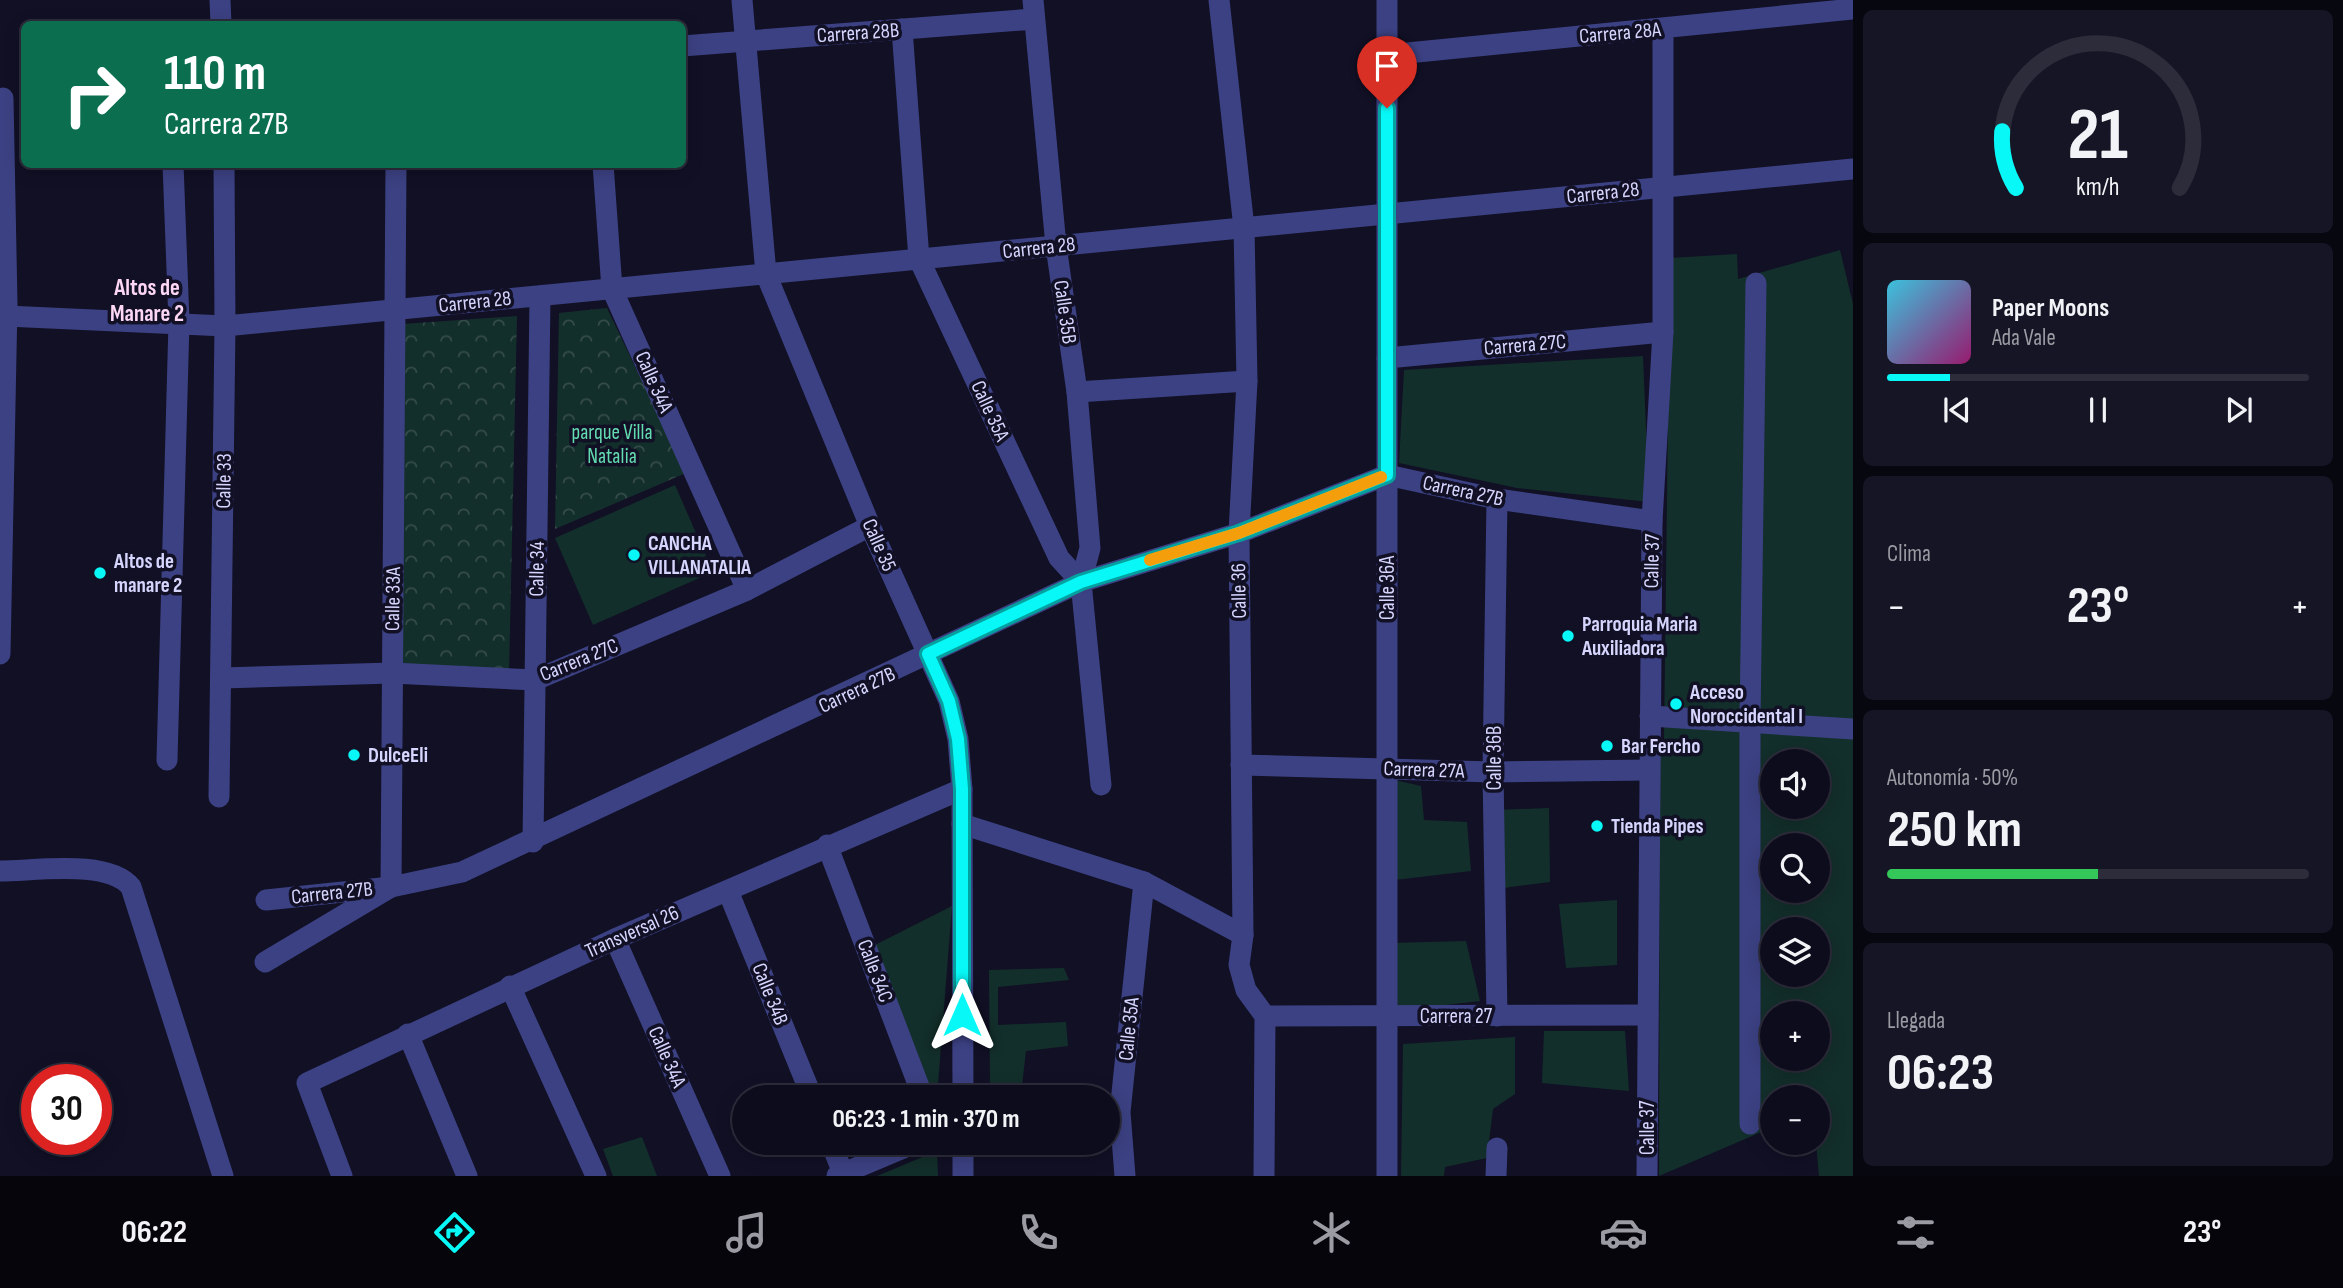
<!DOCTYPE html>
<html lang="es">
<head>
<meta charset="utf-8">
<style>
  :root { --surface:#0d0c1c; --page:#161525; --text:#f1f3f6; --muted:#9a9ba3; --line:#2d2c3b; --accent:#07f8f6 }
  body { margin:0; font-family:"Sofia Sans Condensed",sans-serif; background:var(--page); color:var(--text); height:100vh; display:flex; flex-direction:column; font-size:26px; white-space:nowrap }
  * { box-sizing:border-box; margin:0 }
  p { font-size:23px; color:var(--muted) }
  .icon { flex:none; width:38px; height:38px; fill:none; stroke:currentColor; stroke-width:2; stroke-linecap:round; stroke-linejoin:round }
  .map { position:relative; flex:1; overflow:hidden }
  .details { display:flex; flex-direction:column; gap:10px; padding:10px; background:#07070f; width:490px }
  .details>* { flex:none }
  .banner { position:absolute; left:21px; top:21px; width:665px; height:147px; border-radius:10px; box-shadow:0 4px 18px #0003,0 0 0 2px var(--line); background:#0b6e4f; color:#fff; overflow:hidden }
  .buttons { position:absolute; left:1760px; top:749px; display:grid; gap:14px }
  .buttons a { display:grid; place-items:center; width:70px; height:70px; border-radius:50%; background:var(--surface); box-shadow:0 4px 18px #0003,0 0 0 2px var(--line); font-size:35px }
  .speed { position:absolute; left:21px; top:1064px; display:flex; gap:14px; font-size:35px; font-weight:700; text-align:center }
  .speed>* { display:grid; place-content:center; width:91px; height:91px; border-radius:50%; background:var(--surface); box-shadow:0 4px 18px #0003,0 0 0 2px var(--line); line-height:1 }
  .speed .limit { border:10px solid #d22; background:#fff; color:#111 }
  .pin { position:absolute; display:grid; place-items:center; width:60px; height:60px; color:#fff; margin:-72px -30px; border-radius:50% 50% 50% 0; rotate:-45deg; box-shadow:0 0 7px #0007 }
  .pin .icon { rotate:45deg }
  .me { position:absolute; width:77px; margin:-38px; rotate:0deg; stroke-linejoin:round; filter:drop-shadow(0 0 5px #0008) }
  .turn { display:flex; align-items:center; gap:24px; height:147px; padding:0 28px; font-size:32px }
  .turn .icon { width:91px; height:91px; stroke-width:2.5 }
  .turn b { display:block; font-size:49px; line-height:60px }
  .big { font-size:52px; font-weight:700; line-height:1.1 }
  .details .tile { flex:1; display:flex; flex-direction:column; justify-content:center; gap:10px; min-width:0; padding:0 24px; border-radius:10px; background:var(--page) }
  .details .dial { align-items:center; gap:0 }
  .dial svg { height:182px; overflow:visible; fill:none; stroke:var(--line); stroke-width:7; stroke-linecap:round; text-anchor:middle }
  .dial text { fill:var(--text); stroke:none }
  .song { display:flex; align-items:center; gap:21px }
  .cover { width:84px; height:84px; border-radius:10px; background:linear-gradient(135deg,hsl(190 70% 55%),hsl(320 70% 35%)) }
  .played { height:7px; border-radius:4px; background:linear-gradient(90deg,var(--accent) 15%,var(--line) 15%) }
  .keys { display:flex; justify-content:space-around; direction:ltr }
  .heat { display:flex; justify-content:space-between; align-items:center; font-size:38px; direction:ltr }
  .charge { height:10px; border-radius:5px; background:linear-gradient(90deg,#34c759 50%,var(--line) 0) }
  .trip { position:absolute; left:732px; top:1085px; width:388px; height:70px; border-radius:35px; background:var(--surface); box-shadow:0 4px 18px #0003,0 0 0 2px var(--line); font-weight:700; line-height:70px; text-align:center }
  .tabs { display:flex; height:112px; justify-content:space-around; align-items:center; background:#05050b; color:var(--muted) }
  .tabs .icon { width:49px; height:49px }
  .tabs .current { color:var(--accent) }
  .tabs b { font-size:32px; color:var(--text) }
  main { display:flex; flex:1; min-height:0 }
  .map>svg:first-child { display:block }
</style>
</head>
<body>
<main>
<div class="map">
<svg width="1853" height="1176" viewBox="0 0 1853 1176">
  <defs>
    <pattern id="park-crowns" width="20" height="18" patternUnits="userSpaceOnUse" patternTransform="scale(1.75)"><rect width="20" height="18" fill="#132f2b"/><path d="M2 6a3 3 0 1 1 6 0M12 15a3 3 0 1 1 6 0" fill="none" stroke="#354c4b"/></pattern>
  </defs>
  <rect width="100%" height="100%" fill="#111025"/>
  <g fill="#132f2b" fill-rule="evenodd">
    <path d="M1840,250L1853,304V1176H1819L1816,1143L1818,1097H1773V1127L1659,1176L1660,740L1664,739L1670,258L1737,254L1738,279ZM1773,761H1818V807H1773ZM1773,845H1818V891H1773ZM1773,929H1818V975H1773ZM1773,1013H1818V1059H1773Z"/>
    <polygon points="1643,356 1649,502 1517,488 1399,463 1404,370"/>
    <polygon points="675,485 713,572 593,625 555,538"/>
    <polygon points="1386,778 1421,786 1424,820 1467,822 1471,871 1386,881"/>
    <polygon points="1549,808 1550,882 1503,888 1496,810"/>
    <polygon points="1617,900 1617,965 1566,968 1559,904"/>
    <polygon points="952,906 937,1097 929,1097 875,945"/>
    <polygon points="1466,941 1480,1001 1394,1011 1391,943"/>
    <polygon points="1064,968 1069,980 998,987 998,1025 1066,1022 1068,1046 1026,1051 1022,1086 990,1090 989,970"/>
    <polygon points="1544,1031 1625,1031 1629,1091 1542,1083"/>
    <polygon points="1515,1037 1515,1094 1493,1109 1487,1158 1445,1167 1444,1176 1401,1176 1403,1044"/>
    <polygon points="642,1137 657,1176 613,1176 603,1149"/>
    <polygon points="937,1151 938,1176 877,1176"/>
  </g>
  <g fill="url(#park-crowns)">
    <polygon points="607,308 686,473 555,529 559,313"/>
    <polygon points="517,316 509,673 396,674 388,325"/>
  </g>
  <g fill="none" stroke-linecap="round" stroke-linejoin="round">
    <g stroke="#3c4183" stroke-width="21">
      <polyline points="220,0 221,24"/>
      <polyline points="742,0 766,274 870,526 949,701 958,739 962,789 963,1097"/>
      <polyline points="1033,0 1056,246 1077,392 1090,548 1081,582"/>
      <polyline points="1219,0 1244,228 1247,381 1239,533 1243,935 1239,965 1246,990 1265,1016 1264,1176"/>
      <polyline points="1387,0 1387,1176"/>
      <polyline points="902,29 919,259 1059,558 1081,582 1101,785"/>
      <polyline points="682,46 1034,19"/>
      <polyline points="1387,55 1853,9"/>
      <polyline points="603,164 612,289 747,590"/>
      <polyline points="6,316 225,326 1853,169"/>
      <polyline points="1387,358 1663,332"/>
      <polyline points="1077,392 1247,381"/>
      <polyline points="1497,499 1493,772 1497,1016"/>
      <polyline points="0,654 7,304 3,98"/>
      <polyline points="222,678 392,673 535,680 747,590 870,526"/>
      <polyline points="1650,716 1853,729"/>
      <polyline points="167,760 179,322 173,164"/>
      <polyline points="1241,765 1493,772 1649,770"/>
      <polyline points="219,797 225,326 224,164"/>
      <polyline points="962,824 1144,882 1243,935"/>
      <polyline points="533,842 540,296"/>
      <polyline points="827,845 923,1097"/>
      <path d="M0,871C35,871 108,859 131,887L223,1176"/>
      <polyline points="728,891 812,1097"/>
      <polyline points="266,900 391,887 462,872 1081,582 1239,533 1387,475 1497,499 1652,521"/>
      <polyline points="615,939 720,1176"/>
      <polyline points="265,962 391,887 396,164"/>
      <polyline points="510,986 596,1176"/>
      <polyline points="1265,1016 1648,1015"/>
      <polyline points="408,1034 467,1176"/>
      <polyline points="1750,1124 1750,721 1756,283"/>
      <polyline points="831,1143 843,1173"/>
      <polyline points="963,1143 963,1176"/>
      <polyline points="342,1176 307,1083 615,939 962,789"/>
      <polyline points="837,1176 915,1143"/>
      <polyline points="1125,1176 1120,1112 1144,882"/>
      <polyline points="1496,1176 1497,1148"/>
      <polyline points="1647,1176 1652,521 1663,332 1663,29"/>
    </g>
  </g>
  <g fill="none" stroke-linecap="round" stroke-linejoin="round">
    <defs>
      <polyline id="route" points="962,1015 962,789 958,739 949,701 928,654 1081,582 1239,533 1387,475 1387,108"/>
    </defs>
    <use href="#route" stroke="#05a1a0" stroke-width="18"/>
    <use href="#route" stroke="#07f8f6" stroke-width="12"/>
    <polyline stroke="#f59e0b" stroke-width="12" points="1150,560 1239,533 1381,477"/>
  </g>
  <g fill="#07f8f6" stroke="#111025" stroke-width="2.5">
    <circle cx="634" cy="555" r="7"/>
    <circle cx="100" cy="573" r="7"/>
    <circle cx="1568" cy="636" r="7"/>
    <circle cx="1676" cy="704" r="7"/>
    <circle cx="1607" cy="746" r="7"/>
    <circle cx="354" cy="755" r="7"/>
    <circle cx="1597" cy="826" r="7"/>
  </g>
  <g text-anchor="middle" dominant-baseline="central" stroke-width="7" stroke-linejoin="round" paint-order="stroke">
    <g font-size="21" fill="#d6d5fe" stroke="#111025">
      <text transform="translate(858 33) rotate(-4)">Carrera 28B</text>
      <text transform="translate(1620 33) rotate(-5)">Carrera 28A</text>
      <text transform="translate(1603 193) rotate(-6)">Carrera 28</text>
      <text transform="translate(1039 248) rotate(-6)">Carrera 28</text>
      <text transform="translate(475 302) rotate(-6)">Carrera 28</text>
      <text transform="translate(1065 312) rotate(82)">Calle 35B</text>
      <text transform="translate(1525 345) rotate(-5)">Carrera 27C</text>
      <text transform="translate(654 382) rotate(66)">Calle 34A</text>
      <text transform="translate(990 411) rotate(65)">Calle 35A</text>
      <text transform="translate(224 481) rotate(-89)">Calle 33</text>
      <text transform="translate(1463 491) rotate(12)">Carrera 27B</text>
      <text transform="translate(879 545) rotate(66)">Calle 35</text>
      <text transform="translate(1652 561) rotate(-89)">Calle 37</text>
      <text transform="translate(537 569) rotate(-89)">Calle 34</text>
      <text transform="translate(1387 588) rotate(-90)">Calle 36A</text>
      <text transform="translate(1239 591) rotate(-91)">Calle 36</text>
      <text transform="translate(393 599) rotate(-89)">Calle 33A</text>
      <text transform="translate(579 660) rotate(-22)">Carrera 27C</text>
      <text transform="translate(857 690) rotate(-25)">Carrera 27B</text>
      <text transform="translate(1494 758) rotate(-90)">Calle 36B</text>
      <text transform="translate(1424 770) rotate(2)">Carrera 27A</text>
      <text transform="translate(332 893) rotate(-6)">Carrera 27B</text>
      <text transform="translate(632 932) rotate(-24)">Transversal 26</text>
      <text transform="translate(875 971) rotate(69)">Calle 34C</text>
      <text transform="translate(770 994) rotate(68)">Calle 34B</text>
      <text x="1456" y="1016">Carrera 27</text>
      <text transform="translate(1129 1029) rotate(-84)">Calle 35A</text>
      <text transform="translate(667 1057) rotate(66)">Calle 34A</text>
      <text transform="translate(1647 1128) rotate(-90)">Calle 37</text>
    </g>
    <g font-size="21" fill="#63dcb1" stroke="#111025">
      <text x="612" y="432">parque Villa<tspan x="612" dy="24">Natalia</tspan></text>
    </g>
    <g font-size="21" font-weight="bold" fill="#d6d5fe" stroke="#111025" text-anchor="start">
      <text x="648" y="543">CANCHA<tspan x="648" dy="24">VILLANATALIA</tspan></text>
      <text x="114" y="561">Altos de<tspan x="114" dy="24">manare 2</tspan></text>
      <text x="1582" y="624">Parroquia Maria<tspan x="1582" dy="24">Auxiliadora</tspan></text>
      <text x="1690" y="692">Acceso<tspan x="1690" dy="24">Noroccidental I</tspan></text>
      <text x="1621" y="746">Bar Fercho</text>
      <text x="368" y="755">DulceEli</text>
      <text x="1611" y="826">Tienda Pipes</text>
    </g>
    <g font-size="23" font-weight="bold" fill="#fed7f4" stroke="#111025">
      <text x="147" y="288">Altos de<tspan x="147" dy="26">Manare 2</tspan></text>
    </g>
  </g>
</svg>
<div class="buttons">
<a><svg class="icon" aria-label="sound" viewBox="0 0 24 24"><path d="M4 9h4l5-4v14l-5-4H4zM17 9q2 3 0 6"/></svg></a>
<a><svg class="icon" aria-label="search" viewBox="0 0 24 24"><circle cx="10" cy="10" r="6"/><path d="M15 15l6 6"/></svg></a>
<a><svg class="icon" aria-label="layers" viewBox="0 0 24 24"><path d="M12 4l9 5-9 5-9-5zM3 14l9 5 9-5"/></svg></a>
<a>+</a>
<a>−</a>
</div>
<div class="speed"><div class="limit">30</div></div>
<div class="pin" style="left:1387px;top:108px;background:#d93025"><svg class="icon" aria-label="arrive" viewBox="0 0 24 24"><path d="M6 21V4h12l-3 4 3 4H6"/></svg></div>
<svg class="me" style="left:962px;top:1015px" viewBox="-20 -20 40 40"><path d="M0-17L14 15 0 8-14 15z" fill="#07f8f6" stroke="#fff" stroke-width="4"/></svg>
<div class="trip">06:23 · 1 min · 370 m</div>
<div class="banner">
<div class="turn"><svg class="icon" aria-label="right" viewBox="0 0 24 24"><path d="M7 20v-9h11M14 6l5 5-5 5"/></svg><div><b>110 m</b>Carrera 27B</div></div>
</div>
</div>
<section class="details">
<div class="tile dial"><svg viewBox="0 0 100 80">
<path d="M14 69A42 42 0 1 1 86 69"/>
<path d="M14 69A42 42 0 0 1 8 44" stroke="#07f8f6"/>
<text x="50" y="56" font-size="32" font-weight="700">21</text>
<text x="50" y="72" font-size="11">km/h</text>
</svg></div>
<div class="tile">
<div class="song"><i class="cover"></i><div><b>Paper Moons</b><p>Ada Vale</p></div></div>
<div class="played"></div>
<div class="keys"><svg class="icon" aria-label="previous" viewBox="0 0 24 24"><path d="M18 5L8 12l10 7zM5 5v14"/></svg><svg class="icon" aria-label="pause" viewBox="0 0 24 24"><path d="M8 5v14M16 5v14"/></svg><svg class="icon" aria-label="next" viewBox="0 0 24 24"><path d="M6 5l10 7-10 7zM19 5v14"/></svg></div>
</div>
<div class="tile"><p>Clima</p>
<div class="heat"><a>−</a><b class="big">23°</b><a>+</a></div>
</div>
<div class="tile"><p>Autonomía · 50%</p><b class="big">250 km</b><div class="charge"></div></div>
<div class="tile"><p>Llegada</p><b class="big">06:23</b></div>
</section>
</main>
<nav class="tabs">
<b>06:22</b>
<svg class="icon current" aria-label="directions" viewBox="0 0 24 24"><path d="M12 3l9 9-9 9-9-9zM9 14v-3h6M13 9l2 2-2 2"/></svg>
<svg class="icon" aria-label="music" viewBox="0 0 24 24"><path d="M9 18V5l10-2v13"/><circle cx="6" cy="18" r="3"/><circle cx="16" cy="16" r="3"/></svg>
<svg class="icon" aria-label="phone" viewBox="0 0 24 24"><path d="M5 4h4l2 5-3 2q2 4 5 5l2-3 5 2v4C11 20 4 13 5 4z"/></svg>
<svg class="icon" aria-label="climate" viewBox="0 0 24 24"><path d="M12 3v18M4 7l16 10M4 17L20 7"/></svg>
<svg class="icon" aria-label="car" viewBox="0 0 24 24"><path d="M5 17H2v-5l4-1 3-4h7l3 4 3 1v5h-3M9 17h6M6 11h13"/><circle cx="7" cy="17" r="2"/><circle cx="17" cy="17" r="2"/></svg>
<svg class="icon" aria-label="filters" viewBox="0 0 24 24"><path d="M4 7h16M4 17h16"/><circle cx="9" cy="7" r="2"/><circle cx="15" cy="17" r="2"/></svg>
<b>23°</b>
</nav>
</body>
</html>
